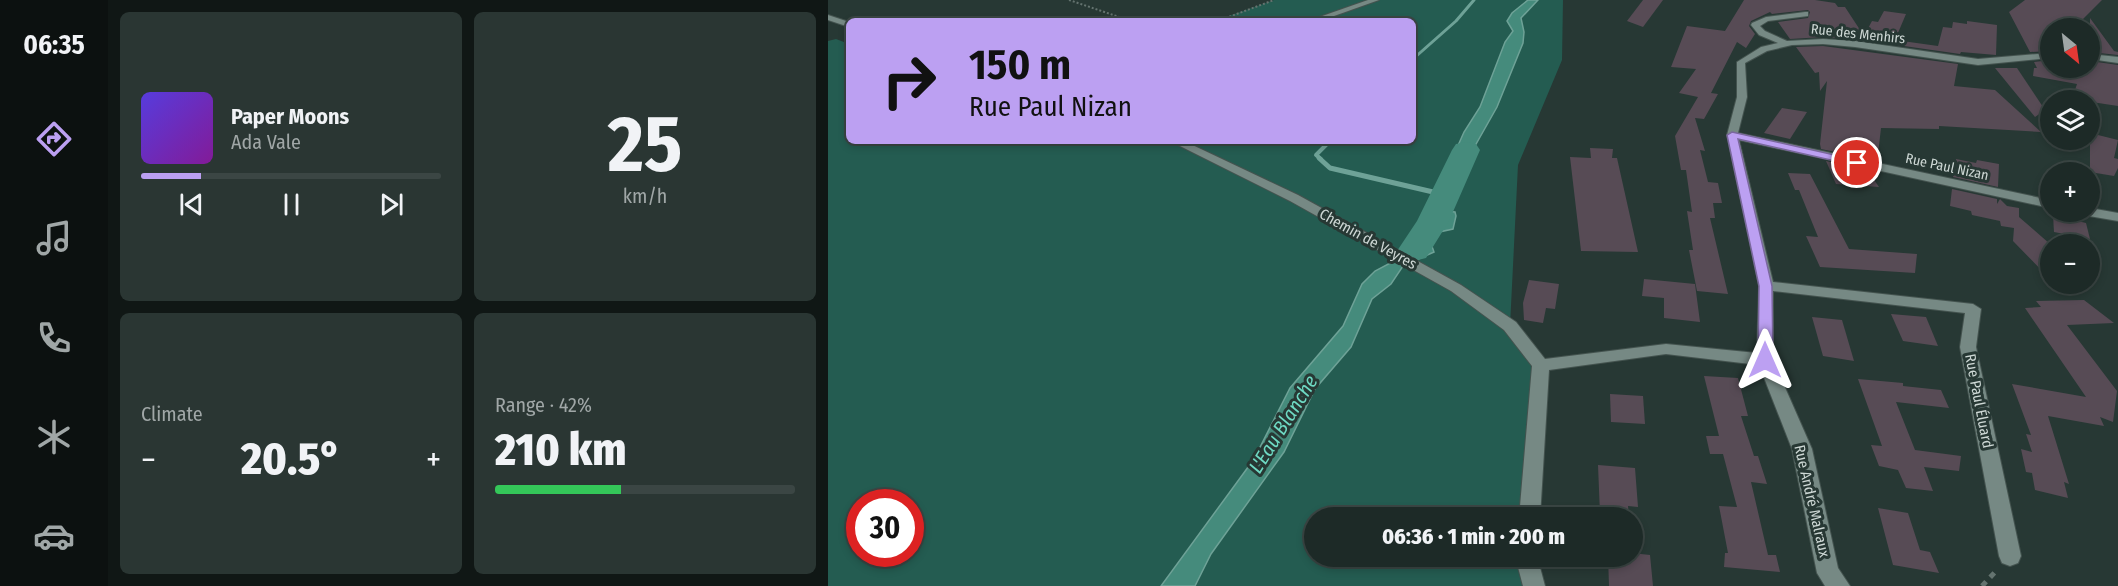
<!DOCTYPE html>
<html lang="en">
<head>
<meta charset="utf-8">
<style>
  :root { --surface:#1d2a27; --page:#2a3633; --text:#f1f3f6; --muted:#a0a7a7; --line:#3b4644; --accent:#bca0f2 }
  body { margin:0; font-family:"Fira Sans Condensed",sans-serif; background:var(--page); color:var(--text); height:100vh; display:flex; flex-direction:column; font-size:22px; white-space:nowrap }
  * { box-sizing:border-box; margin:0 }
  p { font-size:20px; color:var(--muted) }
  .icon { flex:none; width:33px; height:33px; fill:none; stroke:currentColor; stroke-width:2; stroke-linecap:round; stroke-linejoin:round }
  .map { position:relative; flex:1; overflow:hidden }
  .drawer { display:flex; flex-direction:column; gap:12px; padding:12px; background:#101715; width:720px }
  .drawer>* { flex:none }
  .top-card { position:absolute; left:18px; top:18px; width:570px; height:126px; border-radius:9px; box-shadow:0 3px 9px #0003,0 0 0 2px var(--line); background:#bca0f2; color:#111; overflow:hidden }
  .needle { width:39px; rotate:151deg }
  .controls { position:absolute; left:1212px; top:18px; display:grid; gap:12px }
  .controls a { display:grid; place-items:center; width:60px; height:60px; border-radius:50%; background:var(--surface); box-shadow:0 3px 9px #0003,0 0 0 2px var(--line); font-size:30px }
  .speed { position:absolute; left:18px; top:489px; display:flex; gap:12px; font-size:30px; font-weight:700; text-align:center }
  .speed>* { display:grid; place-content:center; width:78px; height:78px; border-radius:50%; background:var(--surface); box-shadow:0 3px 9px #0003,0 0 0 2px var(--line); line-height:1 }
  .speed .limit { border:9px solid #d22; background:#fff; color:#111 }
  .pin { position:absolute; display:grid; place-items:center; width:51px; height:51px; color:#fff; margin:-26px; border:3px solid #fff; border-radius:50%; box-shadow:0 2px 6px #0007 }
  .me { position:absolute; width:66px; margin:-33px; rotate:0deg; stroke-linejoin:round; filter:drop-shadow(0 0 4px #0008) }
  .turn { display:flex; align-items:center; gap:21px; height:126px; padding:0 24px; font-size:27px }
  .turn .icon { width:78px; height:78px; stroke-width:2.5 }
  .turn b { display:block; font-size:42px; line-height:51px }
  .big { font-size:45px; font-weight:800; line-height:1.1 }
  .drawer .widget { flex:1; display:flex; flex-direction:column; justify-content:center; gap:9px; min-width:0; padding:0 21px; border-radius:9px; background:var(--page) }
  .drawer .dial { align-items:center; gap:0 }
  .dial b { font-size:78px; line-height:1 }
  .song { display:flex; align-items:center; gap:18px }
  .cover { width:72px; height:72px; border-radius:9px; background:linear-gradient(135deg,hsl(250 70% 55%),hsl(290 70% 35%)) }
  .played { height:6px; border-radius:3px; background:linear-gradient(90deg,var(--accent) 20%,var(--line) 20%) }
  .keys { display:flex; justify-content:space-around; direction:ltr }
  .heat { display:flex; justify-content:space-between; align-items:center; font-size:33px; direction:ltr }
  .charge { height:9px; border-radius:4px; background:linear-gradient(90deg,#34c759 42%,var(--line) 0) }
  .drawer .tiles { flex:1; display:grid; gap:12px; grid-template-columns:repeat(2,1fr) }
  .trip { position:absolute; left:476px; top:507px; width:339px; height:60px; border-radius:30px; background:var(--surface); box-shadow:0 3px 9px #0003,0 0 0 2px var(--line); font-weight:800; line-height:60px; text-align:center }
  main { display:flex; flex:1; min-height:0 }
  .dock { display:flex; flex-direction:column; width:108px; justify-content:space-around; align-items:center; background:#0c1110; color:var(--muted) }
  .dock .icon { width:42px; height:42px }
  .dock .current { color:var(--accent) }
  .dock b { font-size:27px; color:var(--text) }
  .map>svg:first-child { display:block }
</style>
</head>
<body>
<main>
<nav class="dock">
<b>06:35</b>
<svg class="icon current" aria-label="directions" viewBox="0 0 24 24"><path d="M12 3l9 9-9 9-9-9zM9 14v-3h6M13 9l2 2-2 2"/></svg>
<svg class="icon" aria-label="music" viewBox="0 0 24 24"><path d="M9 18V5l10-2v13"/><circle cx="6" cy="18" r="3"/><circle cx="16" cy="16" r="3"/></svg>
<svg class="icon" aria-label="phone" viewBox="0 0 24 24"><path d="M5 4h4l2 5-3 2q2 4 5 5l2-3 5 2v4C11 20 4 13 5 4z"/></svg>
<svg class="icon" aria-label="climate" viewBox="0 0 24 24"><path d="M12 3v18M4 7l16 10M4 17L20 7"/></svg>
<svg class="icon" aria-label="car" viewBox="0 0 24 24"><path d="M5 17H2v-5l4-1 3-4h7l3 4 3 1v5h-3M9 17h6M6 11h13"/><circle cx="7" cy="17" r="2"/><circle cx="17" cy="17" r="2"/></svg>
</nav>
<section class="drawer">
<div class="tiles">
<div class="widget">
<div class="song"><i class="cover"></i><div><b>Paper Moons</b><p>Ada Vale</p></div></div>
<div class="played"></div>
<div class="keys"><svg class="icon" aria-label="previous" viewBox="0 0 24 24"><path d="M18 5L8 12l10 7zM5 5v14"/></svg><svg class="icon" aria-label="pause" viewBox="0 0 24 24"><path d="M8 5v14M16 5v14"/></svg><svg class="icon" aria-label="next" viewBox="0 0 24 24"><path d="M6 5l10 7-10 7zM19 5v14"/></svg></div>
</div>
<div class="widget dial"><b>25</b><p>km/h</p></div>
<div class="widget"><p>Climate</p>
<div class="heat"><a>−</a><b class="big">20.5°</b><a>+</a></div>
</div>
<div class="widget"><p>Range · 42%</p><b class="big">210 km</b><div class="charge"></div></div>
</div>
</section>
<div class="map">
<svg width="1290" height="586" viewBox="0 0 1290 586">
  <rect width="100%" height="100%" fill="#273834"/>
  <path fill="#245c51" fill-rule="evenodd" d="M446,0H735L734,60L690,165L682,326L713,365L701,517L486,518V556L698,557L706,586H0V41L8,39L21,44V141H585V21H387ZM32,502H82V554H32Z"/>
  <g fill="#458b7c" stroke="#6ea297" stroke-width="1.5">
    <polygon points="700,0 710,0 693,18 696,32 695,43 669,107 647,146 629,199 616,197 624,159 636,132 652,107 677,42 685,31 679,21 684,13"/>
    <polygon points="607,210 627,212 628,216 625,229 602,234 601,238 606,252 575,266 563,284 544,299 523,347 487,389 456,452 383,554 367,586 333,586 426,459 462,388 515,326 534,284 547,271 583,252 588,242 589,228"/>
  </g>
  <g fill="none" stroke-linecap="round" stroke-linejoin="round">
    <polyline stroke="#6ea297" stroke-width="3" points="585,59 628,21 646,0"/>
    <polyline stroke="#6ea297" stroke-width="4" points="493,159 488,155 502,141"/>
    <polyline stroke="#6ea297" stroke-width="5" points="491,158 502,168 618,195"/>
    <polygon fill="#458b7c" fill-rule="evenodd" points="638,142 648,144 652,150 621,221 598,258 586,261 574,258 569,251 589,221 624,150 628,144"/>
  </g>
  <g fill="#574b55">
    <polygon points="815,0 835,0 815,27 799,21"/>
    <polygon points="916,0 987,0 1007,3 1010,7 1017,7 1036,36 1044,21 1050,22 1056,11 1078,14 1067,40 1110,46 1115,27 1124,28 1125,22 1139,24 1139,21 1169,25 1168,55 1133,52 1132,54 1027,39 995,37 962,39 950,22 980,18 982,12 980,10 944,14 942,12 923,21 921,26 927,34 918,48 909,42 883,93 890,94 876,119 867,118 877,151 872,150 880,182 890,183 894,203 885,203 887,218 882,218 900,294 869,291 861,250 865,250 859,211 864,212 858,170 853,170 847,136 870,97 851,93 868,69 843,67 859,26 897,31"/>
    <polygon points="1197,0 1274,0 1247,27 1222,23 1222,51 1202,52 1181,12"/>
    <polygon points="1262,18 1286,51 1290,52 1290,55 1262,52"/>
    <polygon points="995,46 1130,64 1126,86 1167,90 1213,132 1111,126 1111,129 1053,128 1050,154 1027,150 1032,157 993,149 992,144 999,81 992,91 991,72 987,73 968,47"/>
    <polygon points="1222,60 1222,68 1262,68 1262,61 1290,65 1290,106 1244,99 1249,84 1205,76 1206,68 1209,68 1206,62"/>
    <polygon points="1167,68 1189,68 1217,110 1207,117"/>
    <polygon points="954,108 979,112 962,139 936,133"/>
    <polygon points="1262,133 1290,140 1286,158 1290,159 1290,168 1286,176 1262,172"/>
    <polygon points="762,148 785,149 784,158 789,158 810,252 753,251 742,157 763,158"/>
    <polygon points="1128,159 1148,163 1149,160 1171,164 1170,187 1125,177"/>
    <polygon points="998,161 1040,171 1051,187 1008,184"/>
    <polygon points="960,173 982,174 1021,249 1089,254 1087,273 992,267 978,236 990,237 971,190 967,190"/>
    <polygon points="1124,189 1169,199 1169,204 1172,199 1179,206 1191,208 1191,217 1222,244 1222,279 1185,241 1186,228 1173,226 1172,221 1144,215 1143,211 1122,206"/>
    <polygon points="1225,215 1258,223 1262,239 1226,232"/>
    <polygon points="816,279 867,284 872,322 836,318 836,298 814,296"/>
    <polygon points="701,280 731,284 727,309 718,308 715,323 696,320 695,303"/>
    <polygon points="1256,300 1286,323 1239,325 1289,391 1285,422 1272,417 1276,426 1220,416 1241,484 1236,482 1240,498 1207,490 1204,473 1198,472 1193,449 1204,452 1198,434 1203,435 1184,384 1258,397 1197,308 1213,307 1208,301"/>
    <polygon points="1063,314 1098,317 1110,346 1075,341"/>
    <polygon points="984,317 1014,320 1026,361 995,356"/>
    <polygon points="876,376 910,378 920,416 913,416 926,456 930,456 939,484 923,482 940,555 948,555 952,572 896,567 897,553 900,553 891,506 909,507 895,454 882,454 878,436 891,436"/>
    <polygon points="1030,379 1075,383 1075,386 1113,390 1121,408 1068,402 1087,450 1133,456 1131,471 1096,467 1105,491 1078,488 1070,470 1051,466 1043,445 1054,446"/>
    <polygon points="782,394 815,396 817,424 783,422"/>
    <polygon points="770,465 807,468 810,507 800,506 801,516 772,514"/>
    <polygon points="1050,508 1080,513 1092,550 1102,552 1111,573 1065,565"/>
    <polygon points="804,553 822,555 825,586 781,586 780,556 804,556"/>
  </g>
  <g fill="none" stroke-linecap="round" stroke-linejoin="round">
    <defs>
      <g id="minor">
        <polygon points="540,0 551,0 492,21 480,21"/>
        <polygon points="977,12 980,12 980,16 940,21 932,26 937,31 959,41 995,39 1027,41 1150,59 1222,53 1222,58 1150,65 1027,47 995,44 964,45 939,51 917,63 919,97 910,133 1222,200 1222,208 911,140 945,282 1145,304 1153,309 1148,347 1193,556 1190,563 1182,566 1174,563 1171,556 1132,347 1137,313 945,291 945,360 984,449 1010,568 1022,586 997,586 989,573 964,449 931,365 838,354 721,370 712,518 691,518 704,366 676,330 623,291 462,201 342,141 356,141 470,195 633,285 688,322 717,359 838,344 929,353 931,286 899,135 909,97 909,62 933,47 950,43 931,35 923,25 924,23 938,17"/>
        <polygon points="0,15 21,22 21,27 0,20"/>
        <polygon points="1262,54 1290,57 1290,63 1262,59"/>
        <polygon points="1262,208 1290,213 1290,221 1255,215 1254,212 1262,212"/>
        <polygon points="687,556 709,556 717,586 695,586"/>
      </g>
    </defs>
    <use href="#minor" stroke="#44534f" stroke-width="2"/>
    <g stroke="#64736f" stroke-width="2" stroke-dasharray="2 2" stroke-linecap="butt">
      <polyline points="241,0 303,21"/>
      <polyline points="390,21 446,0"/>
    </g>
    <polyline stroke="#64736f" stroke-width="5" stroke-dasharray="6 6" stroke-linecap="butt" points="1154,586 1169,570"/>
    <use href="#minor" fill="#768984" fill-rule="evenodd"/>
  </g>
  <polygon fill="#bca0f2" stroke="#7a689d" stroke-width="1.5" points="904,132 1029,160 1034,163 1029,166 910,139 944,286 945,360 937,365 930,360 931,286 899,135"/>
  <g text-anchor="middle" dominant-baseline="central" stroke-width="6" stroke-linejoin="round" paint-order="stroke">
    <g font-size="14" fill="#ced8d5" stroke="#273834">
      <text transform="translate(1030 34) rotate(6)">Rue des Menhirs</text>
      <text transform="translate(1119 167) rotate(12)">Rue Paul Nizan</text>
    </g>
    <g font-size="15" fill="#ced8d5" stroke="#273834">
      <text transform="translate(540 239) rotate(29)">Chemin de Veyres</text>
      <text transform="translate(1151 401) rotate(79)">Rue Paul Éluard</text>
      <text transform="translate(984 501) rotate(77)">Rue André Malraux</text>
    </g>
    <g font-size="20" font-style="italic" fill="#6ed9c3" stroke="#273834">
      <text transform="translate(455 424) rotate(-58)">L'Eau Blanche</text>
    </g>
  </g>
</svg>
<div class="controls">
<a><svg class="needle" viewBox="-14 -14 28 28"><path d="M0-13l5 13h-10z" fill="#e53935"/><path d="M0 13l5-13h-10z" fill="#a0a7a7"/></svg></a>
<a><svg class="icon" aria-label="layers" viewBox="0 0 24 24"><path d="M12 4l9 5-9 5-9-5zM3 14l9 5 9-5"/></svg></a>
<a>+</a>
<a>−</a>
</div>
<div class="speed"><div class="limit">30</div></div>
<div class="pin" style="left:1029px;top:163px;background:#d93025"><svg class="icon" aria-label="arrive" viewBox="0 0 24 24"><path d="M6 21V4h12l-3 4 3 4H6"/></svg></div>
<svg class="me" style="left:937px;top:360px" viewBox="-20 -20 40 40"><path d="M0-17L14 15 0 8-14 15z" fill="#bca0f2" stroke="#fff" stroke-width="4"/></svg>
<div class="trip">06:36 · 1 min · 200 m</div>
<div class="top-card">
<div class="turn"><svg class="icon" aria-label="right" viewBox="0 0 24 24"><path d="M7 20v-9h11M14 6l5 5-5 5"/></svg><div><b>150 m</b>Rue Paul Nizan</div></div>
</div>
</div>
</main>
</body>
</html>
